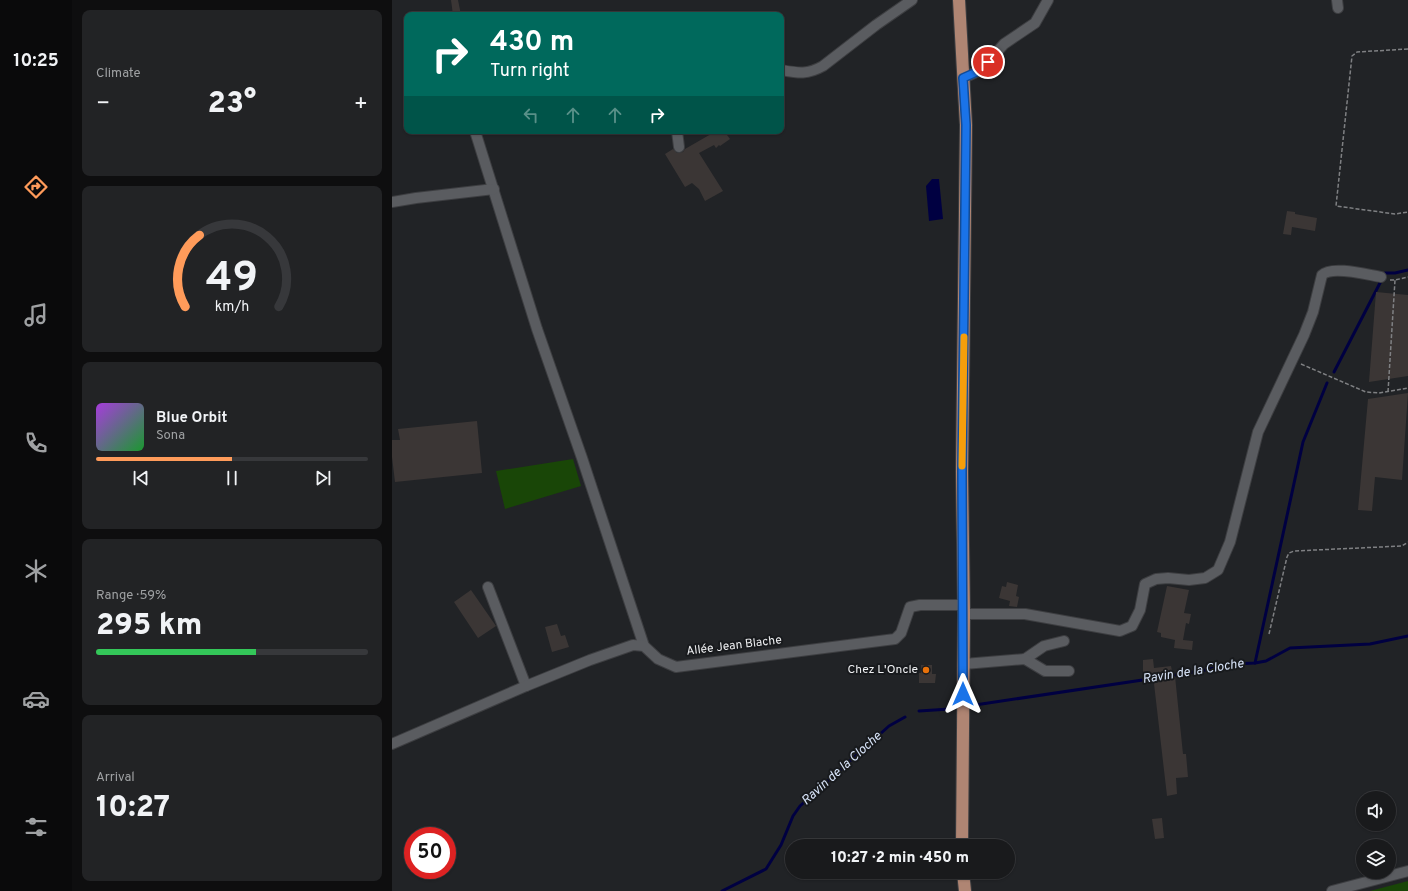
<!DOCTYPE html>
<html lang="en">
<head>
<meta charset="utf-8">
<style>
  :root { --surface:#191a1c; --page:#222325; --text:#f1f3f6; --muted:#9fa1a3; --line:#37383b; --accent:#ff9b5a }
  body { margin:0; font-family:Overpass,sans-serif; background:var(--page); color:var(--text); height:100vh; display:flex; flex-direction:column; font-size:15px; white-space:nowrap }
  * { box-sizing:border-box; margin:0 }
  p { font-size:13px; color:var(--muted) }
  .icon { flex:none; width:22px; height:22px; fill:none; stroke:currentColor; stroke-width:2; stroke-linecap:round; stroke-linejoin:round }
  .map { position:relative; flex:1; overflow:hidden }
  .sheet { display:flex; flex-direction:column; gap:10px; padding:10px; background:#0e0e0f; width:320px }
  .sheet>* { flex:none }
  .hud { position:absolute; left:12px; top:12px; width:380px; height:122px; border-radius:8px; box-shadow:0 1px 3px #0004,0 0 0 1px var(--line); background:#00695c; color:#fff; overflow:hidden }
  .controls { position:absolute; left:964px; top:791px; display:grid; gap:8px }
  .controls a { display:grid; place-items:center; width:40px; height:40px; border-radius:50%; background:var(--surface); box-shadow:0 1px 3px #0004,0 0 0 1px var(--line); font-size:20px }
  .speed { position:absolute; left:12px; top:827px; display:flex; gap:8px; font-size:20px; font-weight:700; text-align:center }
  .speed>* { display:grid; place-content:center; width:52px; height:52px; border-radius:50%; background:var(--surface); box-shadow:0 1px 3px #0004,0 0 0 1px var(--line); line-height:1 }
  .speed .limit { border:6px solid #d22; background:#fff; color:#111 }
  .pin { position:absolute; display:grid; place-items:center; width:34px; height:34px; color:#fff; margin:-17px; border:2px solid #fff; border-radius:50%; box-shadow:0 1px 4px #0007 }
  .me { position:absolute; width:44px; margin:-22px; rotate:0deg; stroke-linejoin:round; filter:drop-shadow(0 0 3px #0008) }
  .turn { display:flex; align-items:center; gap:14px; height:84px; padding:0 20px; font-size:18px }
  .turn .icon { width:52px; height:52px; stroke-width:2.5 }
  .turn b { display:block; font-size:28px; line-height:34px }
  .lanes { display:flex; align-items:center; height:38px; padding:0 20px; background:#0003; justify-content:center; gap:20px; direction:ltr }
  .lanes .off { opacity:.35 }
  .big { font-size:30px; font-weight:800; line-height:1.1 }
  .sheet .widget { flex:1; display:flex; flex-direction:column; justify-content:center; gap:6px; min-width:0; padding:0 14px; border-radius:8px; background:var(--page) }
  .sheet .dial { align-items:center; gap:0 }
  .dial svg { height:104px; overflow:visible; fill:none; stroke:var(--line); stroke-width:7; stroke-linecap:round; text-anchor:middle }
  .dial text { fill:var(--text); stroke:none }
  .song { display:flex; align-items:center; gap:12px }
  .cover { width:48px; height:48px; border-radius:6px; background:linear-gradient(135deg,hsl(280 70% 55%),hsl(130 70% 35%)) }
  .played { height:4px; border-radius:2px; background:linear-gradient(90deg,var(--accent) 50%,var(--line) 50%) }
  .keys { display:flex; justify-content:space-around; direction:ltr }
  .heat { display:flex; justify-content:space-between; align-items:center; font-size:22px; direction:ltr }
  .charge { height:6px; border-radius:3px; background:linear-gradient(90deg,#34c759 59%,var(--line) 0) }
  .trip { position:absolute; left:393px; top:839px; width:230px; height:40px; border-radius:20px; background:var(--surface); box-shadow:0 1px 3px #0004,0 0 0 1px var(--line); font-weight:800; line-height:40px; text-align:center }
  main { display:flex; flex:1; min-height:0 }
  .tab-bar { display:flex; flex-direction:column; width:72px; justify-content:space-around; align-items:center; background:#0a0a0b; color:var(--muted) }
  .tab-bar .icon { width:28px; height:28px }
  .tab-bar .active { color:var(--accent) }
  .tab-bar b { font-size:18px; color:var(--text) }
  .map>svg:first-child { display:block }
</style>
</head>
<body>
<main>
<nav class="tab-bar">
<b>10:25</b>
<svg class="icon active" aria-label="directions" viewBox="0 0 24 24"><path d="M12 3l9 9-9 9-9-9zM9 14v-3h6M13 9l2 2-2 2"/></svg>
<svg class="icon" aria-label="music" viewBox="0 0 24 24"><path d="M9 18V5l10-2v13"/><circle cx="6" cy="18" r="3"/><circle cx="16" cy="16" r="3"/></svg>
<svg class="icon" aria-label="phone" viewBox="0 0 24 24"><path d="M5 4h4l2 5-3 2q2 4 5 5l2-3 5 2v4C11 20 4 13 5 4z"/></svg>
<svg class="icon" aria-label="climate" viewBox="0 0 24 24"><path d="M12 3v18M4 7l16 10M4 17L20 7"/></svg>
<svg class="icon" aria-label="car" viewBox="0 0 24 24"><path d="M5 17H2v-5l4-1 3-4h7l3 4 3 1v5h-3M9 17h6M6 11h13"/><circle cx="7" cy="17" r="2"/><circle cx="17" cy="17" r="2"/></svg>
<svg class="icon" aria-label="filters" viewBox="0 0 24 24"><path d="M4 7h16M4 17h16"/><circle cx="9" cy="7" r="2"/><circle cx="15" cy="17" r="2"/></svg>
</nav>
<section class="sheet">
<div class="widget"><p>Climate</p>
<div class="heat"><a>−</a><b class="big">23°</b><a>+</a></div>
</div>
<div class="widget dial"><svg viewBox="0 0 100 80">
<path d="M14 69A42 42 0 1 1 86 69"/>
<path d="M14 69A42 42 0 0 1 25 14" stroke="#ff9b5a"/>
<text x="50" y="56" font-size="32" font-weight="700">49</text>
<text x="50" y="72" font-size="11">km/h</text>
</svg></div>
<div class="widget">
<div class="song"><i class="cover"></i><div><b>Blue Orbit</b><p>Sona</p></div></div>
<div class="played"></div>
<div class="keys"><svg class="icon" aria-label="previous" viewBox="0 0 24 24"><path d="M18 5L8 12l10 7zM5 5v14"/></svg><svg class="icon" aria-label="pause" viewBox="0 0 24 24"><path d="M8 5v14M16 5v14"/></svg><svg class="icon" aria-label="next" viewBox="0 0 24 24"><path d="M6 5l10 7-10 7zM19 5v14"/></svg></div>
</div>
<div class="widget"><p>Range · 59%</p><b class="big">295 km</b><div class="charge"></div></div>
<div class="widget"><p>Arrival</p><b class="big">10:27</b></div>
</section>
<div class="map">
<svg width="1016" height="891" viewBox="0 0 1016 891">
  <rect width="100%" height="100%" fill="#212326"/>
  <g fill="#194607">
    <polygon points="181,459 189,486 113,509 104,471"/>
    <polygon points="1016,881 1016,891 978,891"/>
  </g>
  <polygon fill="#000041" points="540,179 547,179 551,219 537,221 534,186"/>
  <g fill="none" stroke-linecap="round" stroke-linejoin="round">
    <g stroke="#000041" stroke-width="3">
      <polyline points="993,273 1003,273 1016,270"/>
      <polyline points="942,372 989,281"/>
      <polyline points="863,663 911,442 935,383"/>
      <polyline points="777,676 813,670 842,664 863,663 874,661 898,648 978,644 1016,636"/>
      <polyline points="583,705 764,678"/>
      <polyline points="527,711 558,709"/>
      <polyline points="330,891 374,869 389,845 401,816 408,806 497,726 513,717"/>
    </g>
  </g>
  <g fill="#3b3635">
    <polygon points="59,0 66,0 69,15 61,15"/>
    <polygon points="317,131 332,131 338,139 328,146 327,145 324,148 322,145 307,153 331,191 313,201 307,189 300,183 293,187 273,154 281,149 285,153 291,152 293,149 319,134"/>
    <polygon points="895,211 903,212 903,214 925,218 923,231 900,227 899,235 891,234"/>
    <polygon points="984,292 1016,295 1016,376 977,382"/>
    <polygon points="1016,393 1010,480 983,477 980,511 966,510 976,399"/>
    <polygon points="85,421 90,473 3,482 0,457 0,440 8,440 6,429"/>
    <polygon points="615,582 626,585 624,596 627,597 625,607 617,606 618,601 607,598 610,586 614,587"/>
    <polygon points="775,586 797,590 792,613 799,614 797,624 794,623 791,640 801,641 800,650 782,648 783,640 769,637 769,633 765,632"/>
    <polygon points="79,590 104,626 86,638 62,602"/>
    <polygon points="165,624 169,636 173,635 177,647 160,652 153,627"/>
    <polygon points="761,659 762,668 779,666 781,676 783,676 791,754 794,754 796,777 784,778 785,794 775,796 761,675 751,675 751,660"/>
    <polygon points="529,665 540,665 540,674 544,674 543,683 527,683 527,673 529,673"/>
    <polygon points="770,818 772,838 763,839 760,819"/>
  </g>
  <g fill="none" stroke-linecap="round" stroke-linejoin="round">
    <defs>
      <g id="minor">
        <polyline points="945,0 946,8"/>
        <path d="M389,70C406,73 415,75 431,66L484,25L520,0"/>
        <polyline points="571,78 589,70 612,44 643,23 656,0"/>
        <polyline points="83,131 145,329 190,458 252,646"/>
        <polyline points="285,131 287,147"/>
        <polyline points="0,202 24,198 102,189"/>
        <polyline points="96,587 134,686"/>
        <path d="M572,614H633L728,631L740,626L748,610L753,584L764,579L776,578L797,580L813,578L826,570L838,542L866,432L912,335L921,312L930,275C940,265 976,275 989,277"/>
        <polyline points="633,659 652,646 672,641"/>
        <polyline points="572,664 633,659 653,671 677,671"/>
        <polyline points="0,744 134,686 198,660 241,645 252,646 266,659 284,667 503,639 509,633 518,607 528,605 571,605"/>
        <polyline points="940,891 1016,871"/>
      </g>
      <g id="major">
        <polyline points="567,0 574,125 570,472 572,614 570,846"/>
        <polyline points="571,872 573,891"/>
      </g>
    </defs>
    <use href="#minor" stroke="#3d3e41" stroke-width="12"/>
    <use href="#major" stroke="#3d3e41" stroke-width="14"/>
    <g stroke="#7f8083" stroke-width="1.5" stroke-dasharray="4 2" stroke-linecap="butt">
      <polyline points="1016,49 965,52 960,56 944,206 1003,214 1016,212"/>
      <polyline points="998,280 1003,280 1016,277"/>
      <polyline points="909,364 974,392 987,393 1016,388"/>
      <polyline points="996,392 1003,280"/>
      <polyline points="877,634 895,557 897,553 902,551 1010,546 1016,542"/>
    </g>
    <use href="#minor" stroke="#5a5c60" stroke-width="10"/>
    <use href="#major" stroke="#af8573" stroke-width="12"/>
  </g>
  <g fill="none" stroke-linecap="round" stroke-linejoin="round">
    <defs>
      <polyline id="route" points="571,694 570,472 574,125 571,78 589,70 596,62"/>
    </defs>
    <use href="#route" stroke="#114b97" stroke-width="10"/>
    <use href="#route" stroke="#1a73e8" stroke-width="7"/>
    <polyline stroke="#f59e0b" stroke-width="7" points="570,466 572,337"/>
  </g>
  <circle fill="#e8710a" stroke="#181a1d" stroke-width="1.5" cx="534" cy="670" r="4"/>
  <g text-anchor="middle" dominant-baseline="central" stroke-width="4" stroke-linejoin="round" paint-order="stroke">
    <g font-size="12" fill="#eff0f2" stroke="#181a1d">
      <text transform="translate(342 646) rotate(-7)">Allée Jean Blache</text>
    </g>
    <g font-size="12" fill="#eff0f2" stroke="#181a1d" text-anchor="end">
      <text x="526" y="670">Chez L'Oncle</text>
    </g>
    <g font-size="13" font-style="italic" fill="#d8e4f9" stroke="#181a1d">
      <text transform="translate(801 672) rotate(-9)">Ravin de la Cloche</text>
      <text transform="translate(450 769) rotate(-42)">Ravin de la Cloche</text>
    </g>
  </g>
</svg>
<div class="controls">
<a><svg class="icon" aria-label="sound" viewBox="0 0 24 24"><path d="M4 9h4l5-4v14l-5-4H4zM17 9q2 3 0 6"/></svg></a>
<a><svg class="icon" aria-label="layers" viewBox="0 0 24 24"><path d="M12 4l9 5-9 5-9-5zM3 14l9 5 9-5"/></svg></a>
</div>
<div class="speed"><div class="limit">50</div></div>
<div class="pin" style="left:596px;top:62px;background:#d93025"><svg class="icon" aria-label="arrive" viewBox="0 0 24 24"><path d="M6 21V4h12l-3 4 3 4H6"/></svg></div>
<svg class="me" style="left:571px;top:694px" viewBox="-20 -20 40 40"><path d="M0-17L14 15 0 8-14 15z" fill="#1a73e8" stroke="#fff" stroke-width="4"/></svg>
<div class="trip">10:27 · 2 min · 450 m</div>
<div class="hud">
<div class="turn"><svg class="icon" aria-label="right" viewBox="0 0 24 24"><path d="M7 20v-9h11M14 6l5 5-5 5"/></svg><div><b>430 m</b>Turn right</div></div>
<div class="lanes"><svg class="icon off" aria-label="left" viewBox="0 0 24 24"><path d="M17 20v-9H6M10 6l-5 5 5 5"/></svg><svg class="icon off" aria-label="ahead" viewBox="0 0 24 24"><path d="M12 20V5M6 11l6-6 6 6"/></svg><svg class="icon off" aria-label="ahead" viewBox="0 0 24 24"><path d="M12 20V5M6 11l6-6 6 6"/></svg><svg class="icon" aria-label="right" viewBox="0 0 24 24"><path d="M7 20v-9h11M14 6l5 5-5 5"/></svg></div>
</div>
</div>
</main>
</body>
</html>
